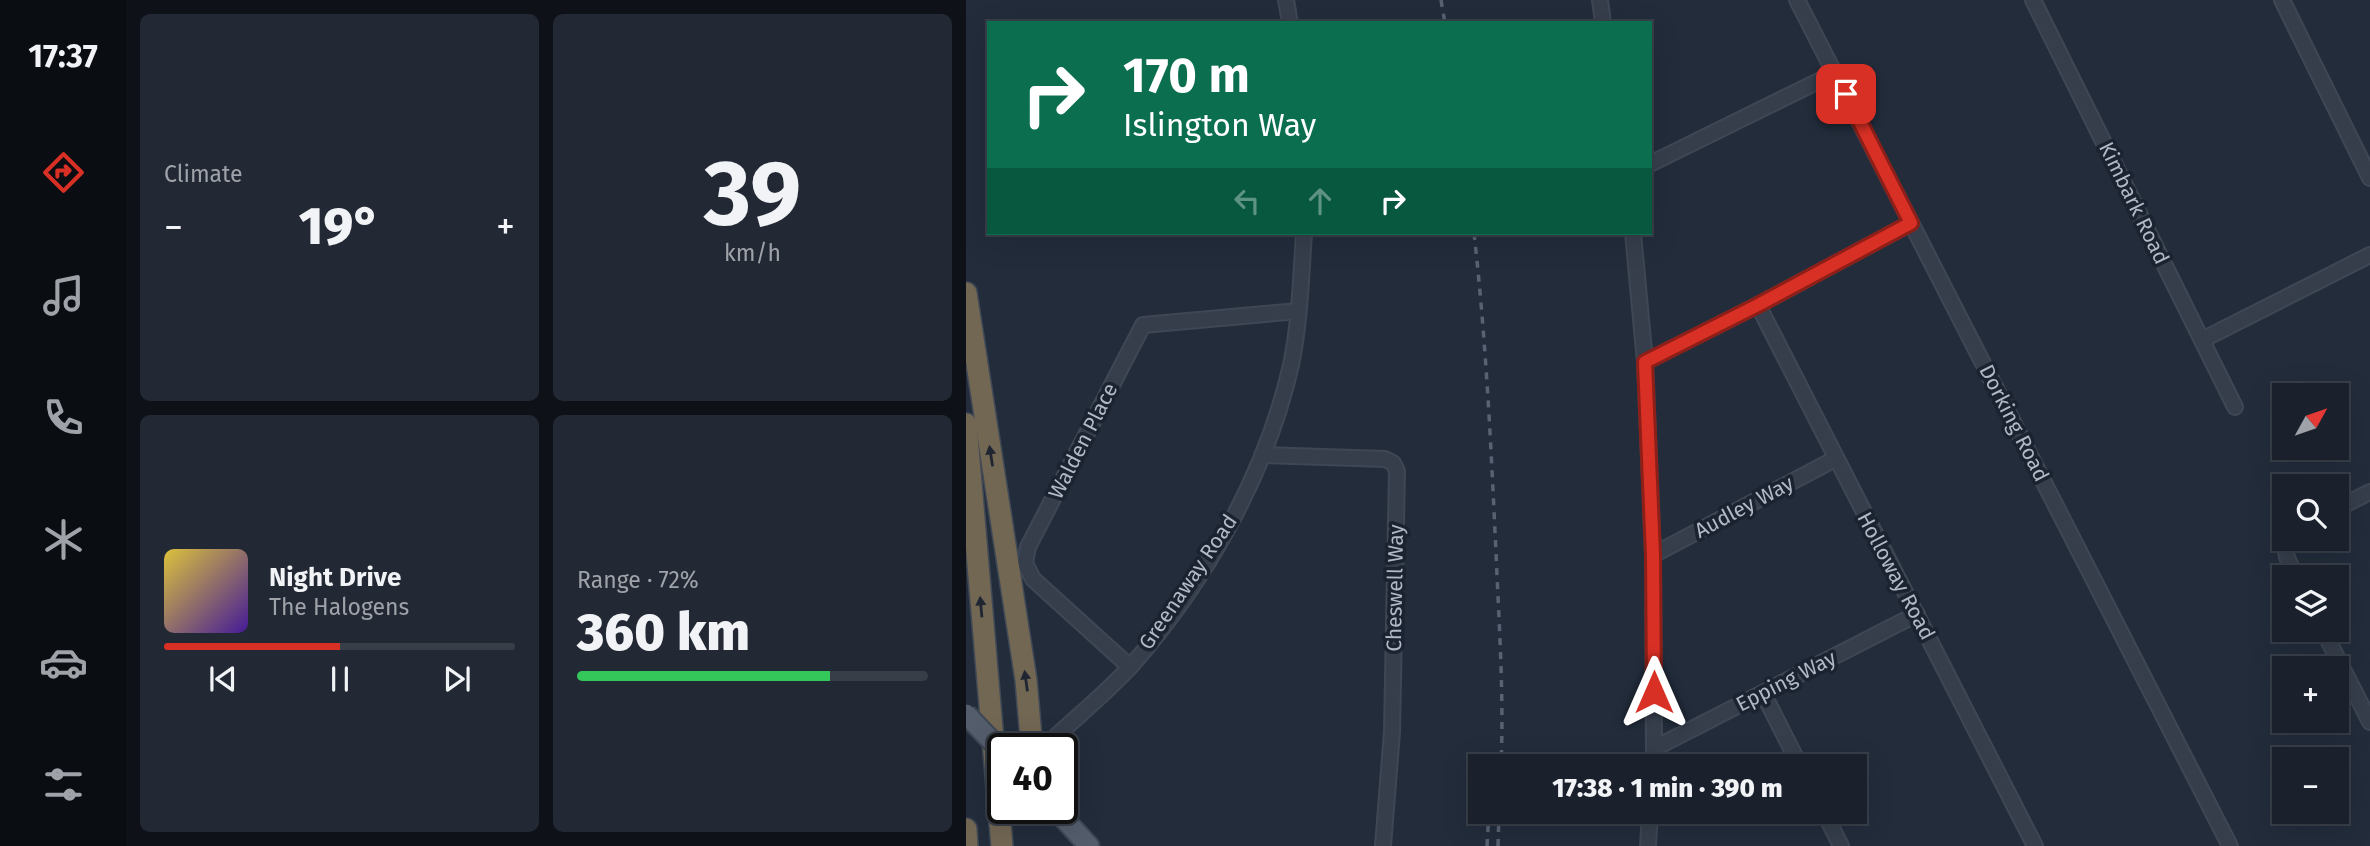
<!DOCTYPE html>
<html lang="en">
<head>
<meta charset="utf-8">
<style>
  :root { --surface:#1a212c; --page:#232934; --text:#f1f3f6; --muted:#9fa3a9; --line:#383e48; --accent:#d93025 }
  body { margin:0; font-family:"Fira Sans",sans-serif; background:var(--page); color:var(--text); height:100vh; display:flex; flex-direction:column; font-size:26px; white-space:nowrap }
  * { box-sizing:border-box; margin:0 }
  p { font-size:23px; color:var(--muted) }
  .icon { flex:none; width:38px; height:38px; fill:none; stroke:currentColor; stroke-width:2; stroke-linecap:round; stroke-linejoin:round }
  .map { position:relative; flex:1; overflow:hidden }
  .sheet { display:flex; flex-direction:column; gap:14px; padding:14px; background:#0e1218; width:840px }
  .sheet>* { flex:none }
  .guide { position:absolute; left:21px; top:21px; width:665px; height:214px; border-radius:0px; box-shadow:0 7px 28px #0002,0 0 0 2px var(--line); background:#0b6e4f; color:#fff; overflow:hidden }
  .needle { width:46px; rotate:50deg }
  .tools { position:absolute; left:1306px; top:383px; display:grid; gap:14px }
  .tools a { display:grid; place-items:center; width:77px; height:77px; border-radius:0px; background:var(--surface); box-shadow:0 7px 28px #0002,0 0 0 2px var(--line); font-size:35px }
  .speed { position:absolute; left:21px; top:733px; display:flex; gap:14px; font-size:35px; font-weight:700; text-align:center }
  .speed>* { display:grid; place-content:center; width:91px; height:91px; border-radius:50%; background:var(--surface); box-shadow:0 7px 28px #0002,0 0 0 2px var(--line); line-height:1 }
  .speed .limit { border:4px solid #111; border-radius:10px; background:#fff; color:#111 }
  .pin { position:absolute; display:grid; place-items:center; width:60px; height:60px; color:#fff; margin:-30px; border-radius:14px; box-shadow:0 4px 10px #0006 }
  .me { position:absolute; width:77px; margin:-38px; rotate:0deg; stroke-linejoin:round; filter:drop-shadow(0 0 5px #0008) }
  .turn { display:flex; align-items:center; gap:24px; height:147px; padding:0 21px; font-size:32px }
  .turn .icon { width:91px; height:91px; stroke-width:2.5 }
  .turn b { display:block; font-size:49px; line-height:60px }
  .lanes { display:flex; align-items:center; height:66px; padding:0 21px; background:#0003; justify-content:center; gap:35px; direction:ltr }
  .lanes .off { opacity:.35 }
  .big { font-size:52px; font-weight:800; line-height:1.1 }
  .sheet .tile { flex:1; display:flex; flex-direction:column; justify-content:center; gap:10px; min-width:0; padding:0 24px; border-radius:10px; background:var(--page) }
  .sheet .dial { align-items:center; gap:0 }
  .dial b { font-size:91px; line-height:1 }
  .song { display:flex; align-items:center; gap:21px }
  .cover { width:84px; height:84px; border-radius:10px; background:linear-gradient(135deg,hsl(50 70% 55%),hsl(260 70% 35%)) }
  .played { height:7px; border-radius:4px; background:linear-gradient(90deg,var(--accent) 50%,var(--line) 50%) }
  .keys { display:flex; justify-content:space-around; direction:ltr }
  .heat { display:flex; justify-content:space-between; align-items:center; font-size:38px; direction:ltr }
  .charge { height:10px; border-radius:5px; background:linear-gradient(90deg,#34c759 72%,var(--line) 0) }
  .sheet .tiles { flex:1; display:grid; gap:14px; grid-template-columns:repeat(2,1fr) }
  .trip { position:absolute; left:502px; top:754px; width:399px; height:70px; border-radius:0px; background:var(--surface); box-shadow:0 7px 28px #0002,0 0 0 2px var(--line); font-weight:800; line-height:70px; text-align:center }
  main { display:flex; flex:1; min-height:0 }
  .tab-bar { display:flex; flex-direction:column; width:126px; justify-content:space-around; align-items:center; background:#0a0d12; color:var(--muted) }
  .tab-bar .icon { width:49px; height:49px }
  .tab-bar .selected { color:var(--accent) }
  .tab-bar b { font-size:32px; color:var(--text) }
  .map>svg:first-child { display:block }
</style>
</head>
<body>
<main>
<nav class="tab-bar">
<b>17:37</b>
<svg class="icon selected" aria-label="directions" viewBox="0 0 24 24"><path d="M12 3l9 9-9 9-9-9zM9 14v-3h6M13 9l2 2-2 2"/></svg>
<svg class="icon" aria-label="music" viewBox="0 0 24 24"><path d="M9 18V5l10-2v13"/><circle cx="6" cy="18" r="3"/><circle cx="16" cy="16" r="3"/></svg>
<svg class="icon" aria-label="phone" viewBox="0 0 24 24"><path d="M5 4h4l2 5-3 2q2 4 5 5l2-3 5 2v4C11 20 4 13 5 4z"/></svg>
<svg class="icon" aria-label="climate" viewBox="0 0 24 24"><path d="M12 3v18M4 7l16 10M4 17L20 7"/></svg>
<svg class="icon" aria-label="car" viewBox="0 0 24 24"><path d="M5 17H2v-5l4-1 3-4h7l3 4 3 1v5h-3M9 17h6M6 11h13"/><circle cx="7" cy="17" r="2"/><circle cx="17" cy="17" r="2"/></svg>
<svg class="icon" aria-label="filters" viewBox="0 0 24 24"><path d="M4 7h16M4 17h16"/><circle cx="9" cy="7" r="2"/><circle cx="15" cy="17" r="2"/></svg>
</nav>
<section class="sheet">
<div class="tiles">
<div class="tile"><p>Climate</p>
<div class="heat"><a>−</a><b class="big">19°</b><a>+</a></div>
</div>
<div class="tile dial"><b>39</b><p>km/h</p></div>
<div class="tile">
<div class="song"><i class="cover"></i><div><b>Night Drive</b><p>The Halogens</p></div></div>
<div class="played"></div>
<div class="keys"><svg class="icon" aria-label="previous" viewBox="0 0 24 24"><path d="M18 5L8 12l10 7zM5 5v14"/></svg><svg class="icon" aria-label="pause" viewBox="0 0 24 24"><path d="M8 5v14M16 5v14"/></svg><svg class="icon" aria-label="next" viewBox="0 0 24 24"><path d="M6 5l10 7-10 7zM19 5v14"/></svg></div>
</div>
<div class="tile"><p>Range · 72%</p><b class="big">360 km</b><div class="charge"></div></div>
</div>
</section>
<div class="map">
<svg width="1404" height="846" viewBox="0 0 1404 846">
  <rect width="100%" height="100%" fill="#222c3b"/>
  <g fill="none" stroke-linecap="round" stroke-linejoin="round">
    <defs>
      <g id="minor">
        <polyline points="320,0 324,23"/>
        <polyline points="634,0 637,23"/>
        <polyline points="831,0 1264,846"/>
        <polyline points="1067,0 1269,407"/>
        <polyline points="1316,0 1404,178"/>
        <polyline points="684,164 869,73"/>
        <polyline points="667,233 679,362 687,555 688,766"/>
        <polyline points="792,305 1069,846"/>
        <polyline points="1236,340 1404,255"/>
        <polyline points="679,362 792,305 945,223"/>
        <polyline points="296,455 419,459 427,463 431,471 426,732 417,846"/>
        <polyline points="1370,509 1404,492"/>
        <path d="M1322,539C1316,554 1324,564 1331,578"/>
        <polyline points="687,555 869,459"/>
        <polyline points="1357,630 1404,722"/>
        <polyline points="164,667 67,579 59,563 62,547 177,325 332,311"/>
        <polyline points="797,693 834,766"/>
        <path d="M87,739C113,715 141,692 165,666C239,582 300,475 325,365C334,322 335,276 338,233"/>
        <polyline points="689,748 951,614"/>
        <polyline points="858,812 875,846"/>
        <polyline points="682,846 684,812"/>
      </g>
      <polyline id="major" points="88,808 123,846"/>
      <g id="highway">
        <polyline points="0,293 60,680 66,749"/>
        <polyline points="0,424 36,846"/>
        <polyline points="0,829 1,846"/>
      </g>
    </defs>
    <use href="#minor" stroke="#3f4754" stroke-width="18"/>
    <use href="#major" stroke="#3f4754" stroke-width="23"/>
    <use href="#highway" stroke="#414956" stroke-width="24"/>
    <use href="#minor" stroke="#363e4c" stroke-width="14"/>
    <use href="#major" stroke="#545d6c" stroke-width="19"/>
    <use href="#highway" stroke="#726753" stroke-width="21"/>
    <g stroke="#586273" stroke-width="3.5" stroke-dasharray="7 7" stroke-linecap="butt">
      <polyline points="475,0 479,23"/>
      <path d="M508,233C520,339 525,446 530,553C533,624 538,695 535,766"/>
      <polyline points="521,846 523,812"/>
      <polyline points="532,846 533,812"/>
    </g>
    <defs>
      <polyline id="major-bridge" points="0,714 37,753"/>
    </defs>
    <use href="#major-bridge" stroke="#3f4754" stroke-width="23" stroke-linecap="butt"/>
    <use href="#major-bridge" stroke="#545d6c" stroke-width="19"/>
  </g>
  <defs><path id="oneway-solid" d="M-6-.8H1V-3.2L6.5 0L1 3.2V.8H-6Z" transform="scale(1.75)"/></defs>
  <g fill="#1f2632">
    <use href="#oneway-solid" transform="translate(25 456) rotate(-99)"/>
    <use href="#oneway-solid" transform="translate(15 607) rotate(-95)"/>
    <use href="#oneway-solid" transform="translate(60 681) rotate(-98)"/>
  </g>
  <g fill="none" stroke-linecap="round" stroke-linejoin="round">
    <defs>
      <polyline id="route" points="688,692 687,555 679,362 792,305 945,223 880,94"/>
    </defs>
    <use href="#route" stroke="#8d1f18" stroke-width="18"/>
    <use href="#route" stroke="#d93025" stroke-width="12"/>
  </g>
  <g text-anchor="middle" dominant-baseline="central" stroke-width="7" stroke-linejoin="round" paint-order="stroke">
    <g font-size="21" fill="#b1b9c7" stroke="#1b2330">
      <text transform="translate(1168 203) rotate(64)">Kimbark Road</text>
      <text transform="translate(1048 423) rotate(63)">Dorking Road</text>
      <text transform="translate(117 441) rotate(-63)">Walden Place</text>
      <text transform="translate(778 507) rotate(-28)">Audley Way</text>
      <text transform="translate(930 576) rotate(62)">Holloway Road</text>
      <text transform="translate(222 582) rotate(-56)">Greenaway Road</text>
      <text transform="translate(429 588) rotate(-89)">Cheswell Way</text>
      <text transform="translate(820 681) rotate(-27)">Epping Way</text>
    </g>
  </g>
</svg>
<div class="tools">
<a><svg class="needle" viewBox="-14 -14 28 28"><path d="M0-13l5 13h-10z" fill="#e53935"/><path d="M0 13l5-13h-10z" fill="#9fa3a9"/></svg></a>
<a><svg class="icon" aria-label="search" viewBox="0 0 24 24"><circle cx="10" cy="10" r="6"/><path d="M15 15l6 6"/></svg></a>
<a><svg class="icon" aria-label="layers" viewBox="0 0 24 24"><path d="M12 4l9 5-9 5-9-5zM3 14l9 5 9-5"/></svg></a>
<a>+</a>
<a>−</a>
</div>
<div class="speed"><div class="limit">40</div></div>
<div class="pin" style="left:880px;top:94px;background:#d93025"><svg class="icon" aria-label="arrive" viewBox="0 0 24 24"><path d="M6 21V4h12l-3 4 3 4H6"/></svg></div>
<svg class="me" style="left:688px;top:692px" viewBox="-20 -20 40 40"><path d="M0-17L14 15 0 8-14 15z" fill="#d93025" stroke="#fff" stroke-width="4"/></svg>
<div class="trip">17:38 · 1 min · 390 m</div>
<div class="guide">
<div class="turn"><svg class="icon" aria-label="right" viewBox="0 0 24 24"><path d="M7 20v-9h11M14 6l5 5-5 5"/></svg><div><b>170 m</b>Islington Way</div></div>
<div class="lanes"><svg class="icon off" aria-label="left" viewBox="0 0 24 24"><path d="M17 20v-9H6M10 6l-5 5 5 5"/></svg><svg class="icon off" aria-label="ahead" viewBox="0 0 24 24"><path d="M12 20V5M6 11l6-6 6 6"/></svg><svg class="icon" aria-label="right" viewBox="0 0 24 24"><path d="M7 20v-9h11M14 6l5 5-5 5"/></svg></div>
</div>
</div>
</main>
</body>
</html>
